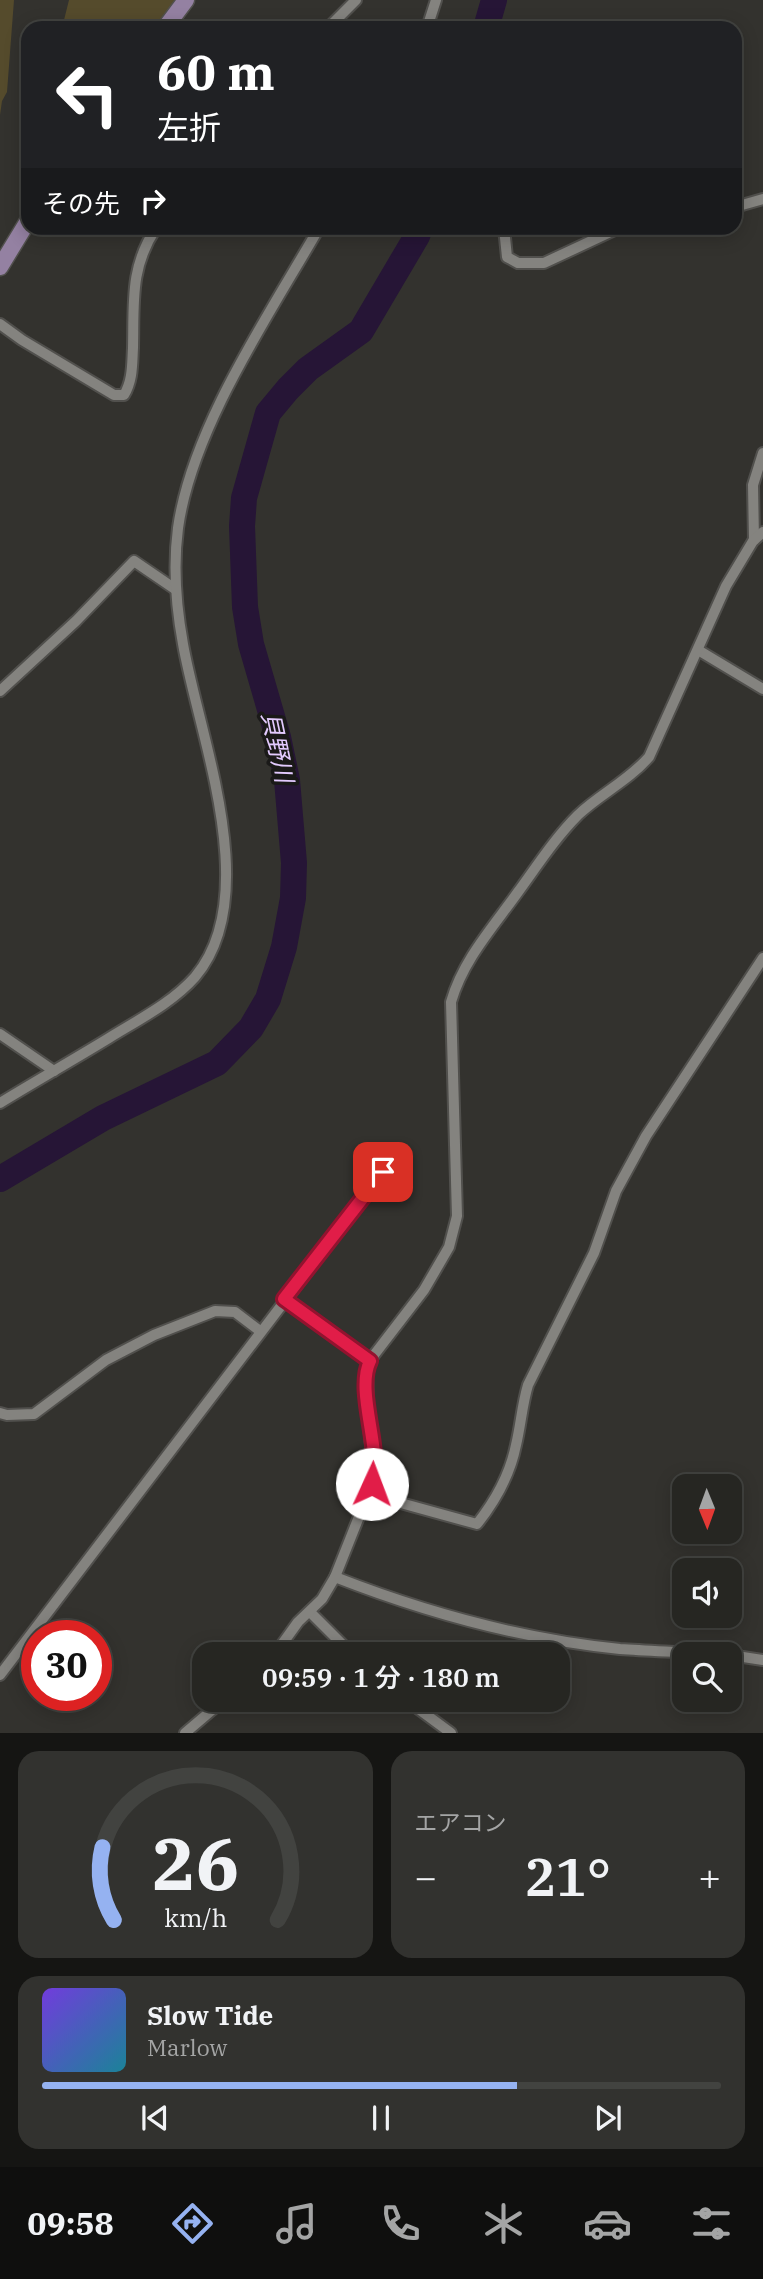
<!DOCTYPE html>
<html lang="ja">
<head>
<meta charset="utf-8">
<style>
  :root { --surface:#262622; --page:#32322f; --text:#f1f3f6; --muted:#a4a5a5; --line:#424340; --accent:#95b2f1 }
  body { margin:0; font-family:"IBM Plex Serif","Noto Sans JP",serif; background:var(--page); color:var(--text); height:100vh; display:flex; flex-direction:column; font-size:26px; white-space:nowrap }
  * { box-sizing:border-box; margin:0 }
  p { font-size:23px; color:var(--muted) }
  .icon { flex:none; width:38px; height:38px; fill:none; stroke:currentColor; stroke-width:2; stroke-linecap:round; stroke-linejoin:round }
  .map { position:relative; height:1733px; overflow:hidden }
  .details { display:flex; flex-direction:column; gap:18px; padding:18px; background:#151513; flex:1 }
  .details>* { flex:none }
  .guide { position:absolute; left:21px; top:21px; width:721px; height:214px; border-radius:21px; box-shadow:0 4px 18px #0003,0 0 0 2px var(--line); background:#202124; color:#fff; overflow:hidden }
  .needle { width:46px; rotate:179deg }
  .tools { position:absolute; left:672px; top:1474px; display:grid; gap:14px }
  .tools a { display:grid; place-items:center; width:70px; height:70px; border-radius:14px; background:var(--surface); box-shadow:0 4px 18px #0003,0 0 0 2px var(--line); font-size:35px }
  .speed { position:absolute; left:21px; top:1620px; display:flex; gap:14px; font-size:35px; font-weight:700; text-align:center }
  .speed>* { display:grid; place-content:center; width:91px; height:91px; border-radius:50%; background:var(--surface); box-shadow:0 4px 18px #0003,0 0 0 2px var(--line); line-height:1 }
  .speed .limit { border:10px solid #d22; background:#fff; color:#111 }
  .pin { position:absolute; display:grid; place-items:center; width:60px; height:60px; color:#fff; margin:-30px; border-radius:14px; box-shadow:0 4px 10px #0006 }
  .me { position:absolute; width:77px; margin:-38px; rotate:2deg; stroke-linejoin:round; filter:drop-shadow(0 0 5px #0008) }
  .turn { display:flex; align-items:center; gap:24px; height:147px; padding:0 21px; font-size:32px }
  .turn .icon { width:91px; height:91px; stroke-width:2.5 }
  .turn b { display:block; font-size:49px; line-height:60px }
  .then { display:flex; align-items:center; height:66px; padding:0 21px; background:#0003; gap:14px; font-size:26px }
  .big { font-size:52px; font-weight:600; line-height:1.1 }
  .details .tile { flex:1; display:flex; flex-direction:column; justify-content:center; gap:10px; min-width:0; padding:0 24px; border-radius:21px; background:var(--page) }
  .details .dial { align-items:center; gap:0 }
  .dial svg { height:182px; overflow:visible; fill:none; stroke:var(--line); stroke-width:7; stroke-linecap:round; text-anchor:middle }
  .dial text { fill:var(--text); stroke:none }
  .song { display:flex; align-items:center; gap:21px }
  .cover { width:84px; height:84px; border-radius:10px; background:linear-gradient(135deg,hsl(260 70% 55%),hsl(190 70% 35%)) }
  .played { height:7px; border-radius:4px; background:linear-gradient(90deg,var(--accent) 70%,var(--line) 70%) }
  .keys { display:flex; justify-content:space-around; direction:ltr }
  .heat { display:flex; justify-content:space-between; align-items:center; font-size:38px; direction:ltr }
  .details .tiles { flex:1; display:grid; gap:18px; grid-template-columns:1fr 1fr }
  .tile:last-child { grid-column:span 2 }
  .trip { position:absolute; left:192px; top:1642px; width:378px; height:70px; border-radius:21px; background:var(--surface); box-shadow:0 4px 18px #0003,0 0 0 2px var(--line); font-weight:600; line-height:70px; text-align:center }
  .menu { display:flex; height:112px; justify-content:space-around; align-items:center; background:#0f0f0e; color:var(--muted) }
  .menu .icon { width:49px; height:49px }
  .menu .active { color:var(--accent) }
  .menu b { font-size:32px; color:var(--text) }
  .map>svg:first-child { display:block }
</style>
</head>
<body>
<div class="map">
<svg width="763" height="1733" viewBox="0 0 763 1733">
  <rect width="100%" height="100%" fill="#33322e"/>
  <g fill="#554b2c">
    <polygon points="0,0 14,0 7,92 2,101 0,115"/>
    <polygon points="69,0 176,0 155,28 62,28"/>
  </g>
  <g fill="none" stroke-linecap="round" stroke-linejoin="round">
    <g stroke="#261536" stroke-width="26">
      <polyline points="486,28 494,0"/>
      <polyline points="0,1179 103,1118 217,1063 251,1028 268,999 284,947 293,898 294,863 287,780 278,737 251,644 245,607 242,526 244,498 268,413 288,389 308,369 361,331 417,236 420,228"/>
    </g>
    <defs>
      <g id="street">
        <polyline points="328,28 356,0"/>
        <polyline points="427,28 436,0"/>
        <polyline points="735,207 763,199"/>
        <polyline points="504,228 507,257 518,263 544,263 619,228"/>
        <path d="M0,324L22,340L114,395H124C133,380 132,364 133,348C134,302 130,267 156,228"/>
        <polyline points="754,540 753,485 763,453"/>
        <polyline points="698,650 763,689"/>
        <polyline points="0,691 76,621 134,561 175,589"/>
        <polyline points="0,1034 54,1071"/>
        <path d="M0,1103C36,1081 73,1060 109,1038C138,1020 172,1003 195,977C264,896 199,736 183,644C176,606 173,566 178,528C192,428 269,315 319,228"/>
        <polyline points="284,1299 370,1361"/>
        <polyline points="0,1413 7,1415 34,1414 106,1360 154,1335 215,1311 235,1312 260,1331"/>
        <path d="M368,1494L477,1524C496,1500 510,1475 516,1445C521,1424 522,1405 528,1385L594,1253L616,1191L646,1136L763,958"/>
        <path d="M335,1577C427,1613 522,1639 620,1649C650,1651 681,1652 711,1654"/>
        <polyline points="310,1612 352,1654"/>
        <path d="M275,1654L298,1622L322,1599L335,1577L372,1484L374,1476L368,1415L367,1368L374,1355L424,1290L449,1247L457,1216L451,1002C463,960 493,927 518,892C537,866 555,838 578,815C600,794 628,781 649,757L726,586L753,541L763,532"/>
        <polyline points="730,1655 763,1660"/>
        <polyline points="0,1675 383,1172"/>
        <polyline points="405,1699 451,1733"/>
        <polyline points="185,1733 225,1699"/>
      </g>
      <g id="secondary">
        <polyline points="165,28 186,0"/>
        <polyline points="0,267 28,221"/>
      </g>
    </defs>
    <use href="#street" stroke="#51504d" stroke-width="14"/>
    <use href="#secondary" stroke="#51504d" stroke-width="19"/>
    <use href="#street" stroke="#84837f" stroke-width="10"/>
    <use href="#secondary" stroke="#9481a2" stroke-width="16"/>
  </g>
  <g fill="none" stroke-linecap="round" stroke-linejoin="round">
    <defs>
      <path id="route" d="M372,1484C383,1451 355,1392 370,1361L284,1299L383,1172"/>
    </defs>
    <use href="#route" stroke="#92132f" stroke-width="18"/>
    <use href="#route" stroke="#e11d48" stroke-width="12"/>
  </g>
  <g text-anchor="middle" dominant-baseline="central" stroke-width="7" stroke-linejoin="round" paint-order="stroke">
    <g font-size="24" font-style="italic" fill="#e3cafe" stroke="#1a1918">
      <text transform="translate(278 747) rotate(78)">貝野川</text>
    </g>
  </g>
</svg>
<div class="tools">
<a><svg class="needle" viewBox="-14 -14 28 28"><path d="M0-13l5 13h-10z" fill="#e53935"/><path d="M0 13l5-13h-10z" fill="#a4a5a5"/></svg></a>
<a><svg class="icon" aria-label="sound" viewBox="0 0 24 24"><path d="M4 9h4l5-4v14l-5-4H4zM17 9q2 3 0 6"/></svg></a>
<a><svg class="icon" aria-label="search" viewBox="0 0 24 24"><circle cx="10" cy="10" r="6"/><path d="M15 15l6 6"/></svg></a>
</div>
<div class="speed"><div class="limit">30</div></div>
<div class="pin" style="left:383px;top:1172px;background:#d93025"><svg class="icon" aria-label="arrive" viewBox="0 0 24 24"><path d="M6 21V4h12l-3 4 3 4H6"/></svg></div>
<svg class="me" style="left:372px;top:1484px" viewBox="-20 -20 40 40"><circle r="19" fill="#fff"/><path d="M0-13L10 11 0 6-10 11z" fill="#e11d48"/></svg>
<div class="trip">09:59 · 1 分 · 180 m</div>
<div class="guide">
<div class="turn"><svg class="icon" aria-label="left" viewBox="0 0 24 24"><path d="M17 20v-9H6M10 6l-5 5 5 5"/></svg><div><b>60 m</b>左折</div></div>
<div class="then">その先<svg class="icon" aria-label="right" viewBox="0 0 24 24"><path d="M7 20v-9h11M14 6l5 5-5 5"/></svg></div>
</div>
</div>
<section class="details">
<div class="tiles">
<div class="tile dial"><svg viewBox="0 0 100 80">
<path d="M14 69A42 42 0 1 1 86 69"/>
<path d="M14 69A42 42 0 0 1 9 37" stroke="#95b2f1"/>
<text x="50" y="56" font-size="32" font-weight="700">26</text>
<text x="50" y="72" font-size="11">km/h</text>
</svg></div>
<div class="tile"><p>エアコン</p>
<div class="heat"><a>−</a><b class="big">21°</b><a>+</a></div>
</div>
<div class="tile">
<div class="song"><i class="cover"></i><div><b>Slow Tide</b><p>Marlow</p></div></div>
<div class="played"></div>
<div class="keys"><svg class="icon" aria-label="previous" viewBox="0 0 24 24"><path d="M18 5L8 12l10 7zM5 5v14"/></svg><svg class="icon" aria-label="pause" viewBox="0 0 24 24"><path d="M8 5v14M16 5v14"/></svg><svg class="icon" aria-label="next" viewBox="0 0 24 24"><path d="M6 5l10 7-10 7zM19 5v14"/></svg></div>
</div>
</div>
</section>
<nav class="menu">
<b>09:58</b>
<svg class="icon active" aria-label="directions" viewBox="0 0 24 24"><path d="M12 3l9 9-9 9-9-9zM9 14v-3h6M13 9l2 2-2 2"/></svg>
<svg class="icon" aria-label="music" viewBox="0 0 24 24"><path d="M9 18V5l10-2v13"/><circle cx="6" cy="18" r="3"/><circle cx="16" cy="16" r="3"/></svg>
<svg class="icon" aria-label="phone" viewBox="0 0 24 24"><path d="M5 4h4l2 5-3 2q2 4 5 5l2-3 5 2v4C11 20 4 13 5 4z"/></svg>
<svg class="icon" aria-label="climate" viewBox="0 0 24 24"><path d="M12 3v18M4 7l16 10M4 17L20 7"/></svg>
<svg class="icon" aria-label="car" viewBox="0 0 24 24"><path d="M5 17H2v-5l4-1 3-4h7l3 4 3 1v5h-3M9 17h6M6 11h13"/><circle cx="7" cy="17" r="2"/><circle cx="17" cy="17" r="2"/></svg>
<svg class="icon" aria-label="filters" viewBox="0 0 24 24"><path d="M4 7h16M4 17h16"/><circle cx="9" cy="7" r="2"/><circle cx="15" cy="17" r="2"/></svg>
</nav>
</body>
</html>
